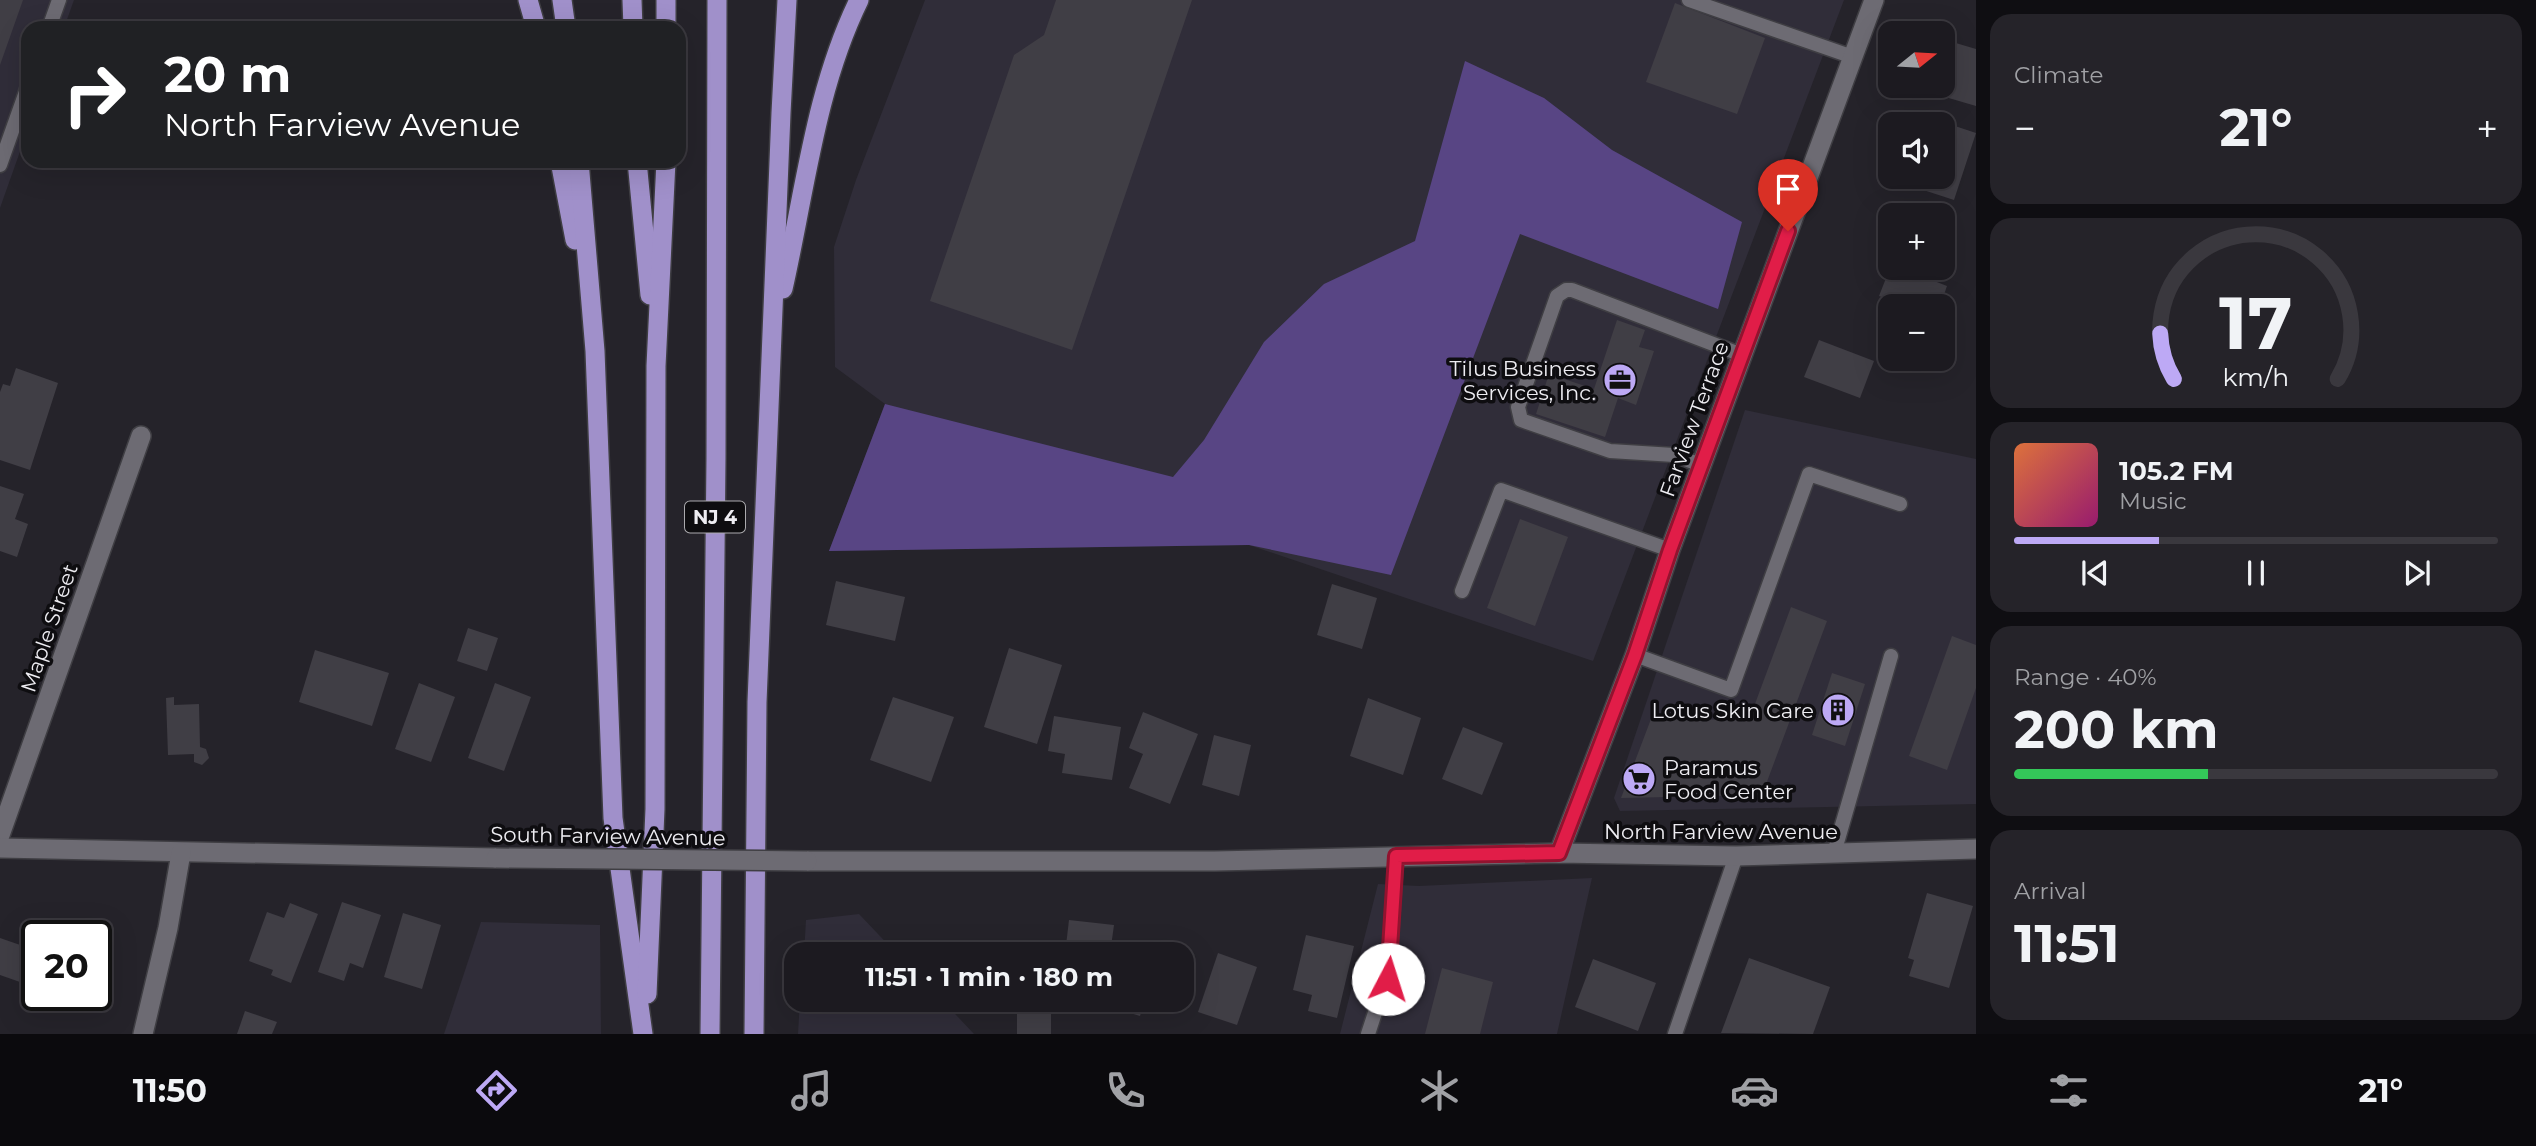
<!DOCTYPE html>
<html lang="en">
<head>
<meta charset="utf-8">
<style>
  :root { --surface:#1c1a20; --page:#252329; --text:#f1f3f6; --muted:#a0a1a5; --line:#3a383e; --accent:#bda9f5 }
  body { margin:0; font-family:Montserrat,sans-serif; background:var(--page); color:var(--text); height:100vh; display:flex; flex-direction:column; font-size:26px; white-space:nowrap }
  * { box-sizing:border-box; margin:0 }
  p { font-size:23px; color:var(--muted) }
  .icon { flex:none; width:38px; height:38px; fill:none; stroke:currentColor; stroke-width:2; stroke-linecap:round; stroke-linejoin:round }
  .map { position:relative; flex:1; overflow:hidden }
  .side { display:flex; flex-direction:column; gap:14px; padding:14px; background:#0f0e12; width:560px }
  .side>* { flex:none }
  .hud { position:absolute; left:21px; top:21px; width:665px; height:147px; border-radius:21px; box-shadow:0 7px 28px #0002,0 0 0 2px var(--line); background:#202124; color:#fff; overflow:hidden }
  .needle { width:46px; rotate:72deg }
  .tools { position:absolute; left:1878px; top:21px; display:grid; gap:14px }
  .tools a { display:grid; place-items:center; width:77px; height:77px; border-radius:14px; background:var(--surface); box-shadow:0 7px 28px #0002,0 0 0 2px var(--line); font-size:35px }
  .speed { position:absolute; left:21px; top:920px; display:flex; gap:14px; font-size:35px; font-weight:700; text-align:center }
  .speed>* { display:grid; place-content:center; width:91px; height:91px; border-radius:50%; background:var(--surface); box-shadow:0 7px 28px #0002,0 0 0 2px var(--line); line-height:1 }
  .speed .limit { border:4px solid #111; border-radius:10px; background:#fff; color:#111 }
  .pin { position:absolute; display:grid; place-items:center; width:60px; height:60px; color:#fff; margin:-72px -30px; border-radius:50% 50% 50% 0; rotate:-45deg; box-shadow:0 0 7px #0007 }
  .pin .icon { rotate:45deg }
  .me { position:absolute; width:77px; margin:-38px; rotate:5deg; stroke-linejoin:round; filter:drop-shadow(0 0 5px #0008) }
  .turn { display:flex; align-items:center; gap:24px; height:147px; padding:0 28px; font-size:32px }
  .turn .icon { width:91px; height:91px; stroke-width:2.5 }
  .turn b { display:block; font-size:49px; line-height:60px }
  .big { font-size:52px; font-weight:700; line-height:1.1 }
  .side .widget { flex:1; display:flex; flex-direction:column; justify-content:center; gap:10px; min-width:0; padding:0 24px; border-radius:21px; background:var(--page) }
  .side .dial { align-items:center; gap:0 }
  .dial svg { height:182px; overflow:visible; fill:none; stroke:var(--line); stroke-width:7; stroke-linecap:round; text-anchor:middle }
  .dial text { fill:var(--text); stroke:none }
  .song { display:flex; align-items:center; gap:21px }
  .cover { width:84px; height:84px; border-radius:10px; background:linear-gradient(135deg,hsl(20 70% 55%),hsl(320 70% 35%)) }
  .played { height:7px; border-radius:4px; background:linear-gradient(90deg,var(--accent) 30%,var(--line) 30%) }
  .keys { display:flex; justify-content:space-around; direction:ltr }
  .heat { display:flex; justify-content:space-between; align-items:center; font-size:38px; direction:ltr }
  .charge { height:10px; border-radius:5px; background:linear-gradient(90deg,#34c759 40%,var(--line) 0) }
  .trip { position:absolute; left:784px; top:942px; width:410px; height:70px; border-radius:21px; background:var(--surface); box-shadow:0 7px 28px #0002,0 0 0 2px var(--line); font-weight:700; line-height:70px; text-align:center }
  .tab-bar { display:flex; height:112px; justify-content:space-around; align-items:center; background:#0b0a0d; color:var(--muted) }
  .tab-bar .icon { width:49px; height:49px }
  .tab-bar .active { color:var(--accent) }
  .tab-bar b { font-size:32px; color:var(--text) }
  main { display:flex; flex:1; min-height:0 }
  .map>svg:first-child { display:block }
</style>
</head>
<body>
<main>
<div class="map">
<svg width="1976" height="1034" viewBox="0 0 1976 1034">
  <rect width="100%" height="100%" fill="#25232a"/>
  <g fill="#302d39">
    <polygon points="0,0 74,0 64,28 28,28 28,129 0,208"/>
    <polygon points="925,0 1844,0 1593,661 1249,545 829,551 885,404 835,367 834,247 856,180"/>
    <polygon points="1745,410 1976,459 1976,804 1620,811 1614,798"/>
    <polygon points="1592,878 1557,1034 1340,1034 1378,884 1419,886"/>
    <polygon points="859,914 897,954 804,954 806,920"/>
    <polygon points="481,922 600,925 601,1034 444,1034"/>
    <polygon points="800,999 941,999 974,1034 798,1034"/>
  </g>
  <polygon fill="#584584" points="1465,61 1544,98 1612,150 1742,222 1718,309 1520,234 1391,575 1249,545 829,551 885,404 1173,477 1204,440 1264,342 1324,284 1415,241"/>
  <g fill="#403e45">
    <polygon points="0,0 23,0 0,65"/>
    <polygon points="1056,0 1192,0 1072,350 930,301 1014,55 1044,35"/>
    <polygon points="1675,3 1765,38 1737,114 1646,82"/>
    <polygon points="1949,41 1976,49 1976,106 1935,94 1937,86 1942,86 1942,66"/>
    <polygon points="1931,118 1976,133 1954,200 1908,185 1911,177 1942,177 1942,124 1929,124"/>
    <polygon points="1890,268 1927,268 1924,277 1947,286 1940,306 1907,306 1879,296"/>
    <polygon points="1617,320 1645,330 1639,347 1654,351 1636,405 1618,398 1605,437 1536,414 1549,374 1594,389"/>
    <polygon points="1819,340 1874,361 1860,398 1804,377"/>
    <polygon points="16,368 58,383 30,470 0,460 0,392 3,384 10,386"/>
    <polygon points="0,486 24,494 15,519 28,524 17,557 0,551"/>
    <polygon points="1520,519 1568,537 1535,626 1487,608"/>
    <polygon points="836,581 905,597 895,641 826,625"/>
    <polygon points="1332,584 1377,598 1362,649 1317,635"/>
    <polygon points="1791,607 1827,621 1762,795 1621,798 1651,719 1749,720"/>
    <polygon points="468,628 498,638 487,671 457,661"/>
    <polygon points="1952,636 1976,645 1976,688 1947,770 1909,756"/>
    <polygon points="1009,648 1062,665 1037,744 984,727"/>
    <polygon points="315,650 389,673 372,726 299,702"/>
    <polygon points="1832,673 1865,684 1845,746 1812,735"/>
    <polygon points="419,683 455,697 431,762 395,749"/>
    <polygon points="495,683 531,697 504,771 468,758"/>
    <polygon points="174,697 174,705 199,704 200,747 206,749 209,758 202,765 194,762 194,754 168,755 166,698"/>
    <polygon points="893,697 954,717 931,782 870,760"/>
    <polygon points="1368,698 1421,718 1403,775 1350,756"/>
    <polygon points="1143,712 1198,734 1170,804 1129,788 1143,754 1129,748"/>
    <polygon points="1054,716 1121,727 1112,780 1062,773 1065,754 1048,751"/>
    <polygon points="1463,727 1503,743 1482,795 1442,779"/>
    <polygon points="1214,735 1251,745 1239,796 1202,785"/>
    <polygon points="1927,893 1973,906 1949,988 1909,976 1914,960 1908,958"/>
    <polygon points="342,902 381,915 363,968 350,963 344,981 318,972"/>
    <polygon points="290,903 318,914 291,983 271,975 273,970 249,961 267,912 284,918"/>
    <polygon points="403,913 441,925 422,989 384,977"/>
    <polygon points="1069,920 1114,925 1110,954 1065,954"/>
    <polygon points="1306,935 1354,946 1337,1018 1308,1011 1312,995 1293,990"/>
    <polygon points="0,938 26,947 29,940 37,943 37,988 0,975"/>
    <polygon points="1218,953 1257,967 1237,1025 1198,1012"/>
    <polygon points="1749,958 1830,987 1813,1034 1721,1033"/>
    <polygon points="1593,959 1656,983 1638,1031 1575,1007"/>
    <polygon points="1442,968 1493,982 1480,1034 1425,1034"/>
    <polygon points="1112,999 1145,999 1140,1016 1110,1007"/>
    <polygon points="245,1011 277,1022 272,1034 237,1034"/>
    <polygon points="1017,1013 1051,1014 1051,1034 1017,1034"/>
  </g>
  <g fill="none" stroke-linecap="round" stroke-linejoin="round">
    <defs>
      <g id="service">
        <polyline points="1689,0 1853,57"/>
        <polyline points="49,28 59,0"/>
        <polyline points="0,165 28,86"/>
        <polyline points="1701,465 1674,455 1610,451 1521,420 1518,407 1557,296 1566,290 1572,290 1742,355"/>
        <polyline points="1462,591 1501,490 1670,550"/>
        <polyline points="1635,655 1731,690 1809,474 1900,504"/>
        <polyline points="1834,853 1891,656"/>
        <polyline points="1368,1034 1389,970 1396,856"/>
        <polyline points="1675,1034 1736,856"/>
      </g>
      <g id="minor">
        <polyline points="0,835 141,436"/>
        <polyline points="1559,853 1635,655 1670,550 1874,0"/>
      </g>
      <g id="tertiary">
        <polyline points="0,848 496,858"/>
        <polyline points="807,861 1215,861 1559,853 1736,856 1976,849"/>
        <polyline points="143,1034 168,928 181,853"/>
      </g>
      <g id="trunk">
        <polyline points="528,0 536,28"/>
        <polyline points="562,0 566,28"/>
        <polyline points="632,0 633,28"/>
        <polyline points="666,0 666,28"/>
        <polyline points="560,161 575,240"/>
        <polyline points="579,161 595,351 613,818 643,1034"/>
        <polyline points="637,161 650,295"/>
        <path d="M783,289C805,192 815,90 859,0"/>
        <polyline points="647,994 655,809 656,366 666,161"/>
        <polyline points="710,1034 716,458 717,0"/>
        <polyline points="754,1034 757,702 781,113 787,0"/>
      </g>
    </defs>
    <use href="#service" stroke="#3f3e43" stroke-width="17"/>
    <use href="#minor" stroke="#3f3e43" stroke-width="22"/>
    <use href="#tertiary" stroke="#3f3e43" stroke-width="22"/>
    <use href="#trunk" stroke="#3f3e43" stroke-width="22"/>
    <use href="#service" stroke="#6d6b73" stroke-width="14"/>
    <use href="#minor" stroke="#6d6b73" stroke-width="19"/>
    <use href="#tertiary" stroke="#6d6b73" stroke-width="19"/>
    <use href="#trunk" stroke="#a090ca" stroke-width="19"/>
    <defs>
      <polyline id="tertiary-bridge" points="496,858 807,861"/>
    </defs>
    <use href="#tertiary-bridge" stroke="#3f3e43" stroke-width="22" stroke-linecap="butt"/>
    <use href="#tertiary-bridge" stroke="#6d6b73" stroke-width="19"/>
  </g>
  <g fill="none" stroke-linecap="round" stroke-linejoin="round">
    <defs>
      <polyline id="route" points="1388,979 1396,856 1559,853 1635,655 1670,550 1788,231"/>
    </defs>
    <use href="#route" stroke="#92132f" stroke-width="18"/>
    <use href="#route" stroke="#e11d48" stroke-width="12"/>
  </g>
  <defs>
    <symbol id="office-disc" viewBox="-11 -11 22 22"><circle r="9.5" fill="#bda9f5" stroke="#0e0d10"/><path d="M-6-3h4V-5.5h4V-3h4V5H-6ZM-1-4.5V-3h2v-1.5ZM-6 0V1H6V0Z" fill="#111"/></symbol>
    <symbol id="building-disc" viewBox="-11 -11 22 22"><circle r="9.5" fill="#bda9f5" stroke="#0e0d10"/><path d="M-4-6H4V6H1V3H-1V6H-4ZM-2.5-4.3h1.7v1.8h-1.7ZM.8-4.3h1.7v1.8H.8ZM-2.5-1h1.7V.8h-1.7ZM.8-1h1.7V.8H.8Z" fill="#111"/></symbol>
    <symbol id="supermarket-disc" viewBox="-11 -11 22 22"><circle r="9.5" fill="#bda9f5" stroke="#0e0d10"/><path d="M-6-5.5h2.5l.6 2H6L4.5 2H-2.5L-4.4-4H-6ZM-1.5 3.2a1.3 1.3 0 1 0 .1 0ZM3 3.2a1.3 1.3 0 1 0 .1 0Z" fill="#111"/></symbol>
  </defs>
  <g fill-rule="evenodd">
    <use href="#office-disc" x="1601" y="361" width="38" height="38"/>
    <use href="#building-disc" x="1819" y="691" width="38" height="38"/>
    <use href="#supermarket-disc" x="1620" y="760" width="38" height="38"/>
  </g>
  <g text-anchor="middle" dominant-baseline="central" stroke-width="7" stroke-linejoin="round" paint-order="stroke">
    <rect fill="#0e0d10" stroke="#abaaae" stroke-width="2" x="685" y="501.5" width="60" height="31" rx="5"/>
    <g font-size="19" font-weight="bold" fill="#eeedf2">
      <text x="715" y="517">NJ 4</text>
    </g>
    <g font-size="21" fill="#eeedf2" stroke="#0e0d10" text-anchor="end">
      <text x="1596" y="368">Tilus Business<tspan x="1596" dy="24">Services, Inc.</tspan></text>
      <text x="1814" y="710">Lotus Skin Care</text>
      <text x="1664" y="767" text-anchor="start">Paramus<tspan x="1664" dy="24">Food Center</tspan></text>
    </g>
    <g font-size="21" fill="#eeedf2" stroke="#0e0d10">
      <text transform="translate(1694 419) rotate(-70)">Farview Terrace</text>
      <text transform="translate(49 628) rotate(-71)">Maple Street</text>
      <text x="1721" y="831">North Farview Avenue</text>
      <text transform="translate(608 836) rotate(1)">South Farview Avenue</text>
    </g>
  </g>
</svg>
<div class="tools">
<a><svg class="needle" viewBox="-14 -14 28 28"><path d="M0-13l5 13h-10z" fill="#e53935"/><path d="M0 13l5-13h-10z" fill="#a0a1a5"/></svg></a>
<a><svg class="icon" aria-label="sound" viewBox="0 0 24 24"><path d="M4 9h4l5-4v14l-5-4H4zM17 9q2 3 0 6"/></svg></a>
<a>+</a>
<a>−</a>
</div>
<div class="speed"><div class="limit">20</div></div>
<div class="pin" style="left:1788px;top:231px;background:#d93025"><svg class="icon" aria-label="arrive" viewBox="0 0 24 24"><path d="M6 21V4h12l-3 4 3 4H6"/></svg></div>
<svg class="me" style="left:1388px;top:979px" viewBox="-20 -20 40 40"><circle r="19" fill="#fff"/><path d="M0-13L10 11 0 6-10 11z" fill="#e11d48"/></svg>
<div class="trip">11:51 · 1 min · 180 m</div>
<div class="hud">
<div class="turn"><svg class="icon" aria-label="right" viewBox="0 0 24 24"><path d="M7 20v-9h11M14 6l5 5-5 5"/></svg><div><b>20 m</b>North Farview Avenue</div></div>
</div>
</div>
<section class="side">
<div class="widget"><p>Climate</p>
<div class="heat"><a>−</a><b class="big">21°</b><a>+</a></div>
</div>
<div class="widget dial"><svg viewBox="0 0 100 80">
<path d="M14 69A42 42 0 1 1 86 69"/>
<path d="M14 69A42 42 0 0 1 8 49" stroke="#bda9f5"/>
<text x="50" y="56" font-size="32" font-weight="700">17</text>
<text x="50" y="72" font-size="11">km/h</text>
</svg></div>
<div class="widget">
<div class="song"><i class="cover"></i><div><b>105.2 FM</b><p>Music</p></div></div>
<div class="played"></div>
<div class="keys"><svg class="icon" aria-label="previous" viewBox="0 0 24 24"><path d="M18 5L8 12l10 7zM5 5v14"/></svg><svg class="icon" aria-label="pause" viewBox="0 0 24 24"><path d="M8 5v14M16 5v14"/></svg><svg class="icon" aria-label="next" viewBox="0 0 24 24"><path d="M6 5l10 7-10 7zM19 5v14"/></svg></div>
</div>
<div class="widget"><p>Range · 40%</p><b class="big">200 km</b><div class="charge"></div></div>
<div class="widget"><p>Arrival</p><b class="big">11:51</b></div>
</section>
</main>
<nav class="tab-bar">
<b>11:50</b>
<svg class="icon active" aria-label="directions" viewBox="0 0 24 24"><path d="M12 3l9 9-9 9-9-9zM9 14v-3h6M13 9l2 2-2 2"/></svg>
<svg class="icon" aria-label="music" viewBox="0 0 24 24"><path d="M9 18V5l10-2v13"/><circle cx="6" cy="18" r="3"/><circle cx="16" cy="16" r="3"/></svg>
<svg class="icon" aria-label="phone" viewBox="0 0 24 24"><path d="M5 4h4l2 5-3 2q2 4 5 5l2-3 5 2v4C11 20 4 13 5 4z"/></svg>
<svg class="icon" aria-label="climate" viewBox="0 0 24 24"><path d="M12 3v18M4 7l16 10M4 17L20 7"/></svg>
<svg class="icon" aria-label="car" viewBox="0 0 24 24"><path d="M5 17H2v-5l4-1 3-4h7l3 4 3 1v5h-3M9 17h6M6 11h13"/><circle cx="7" cy="17" r="2"/><circle cx="17" cy="17" r="2"/></svg>
<svg class="icon" aria-label="filters" viewBox="0 0 24 24"><path d="M4 7h16M4 17h16"/><circle cx="9" cy="7" r="2"/><circle cx="15" cy="17" r="2"/></svg>
<b>21°</b>
</nav>
</body>
</html>
